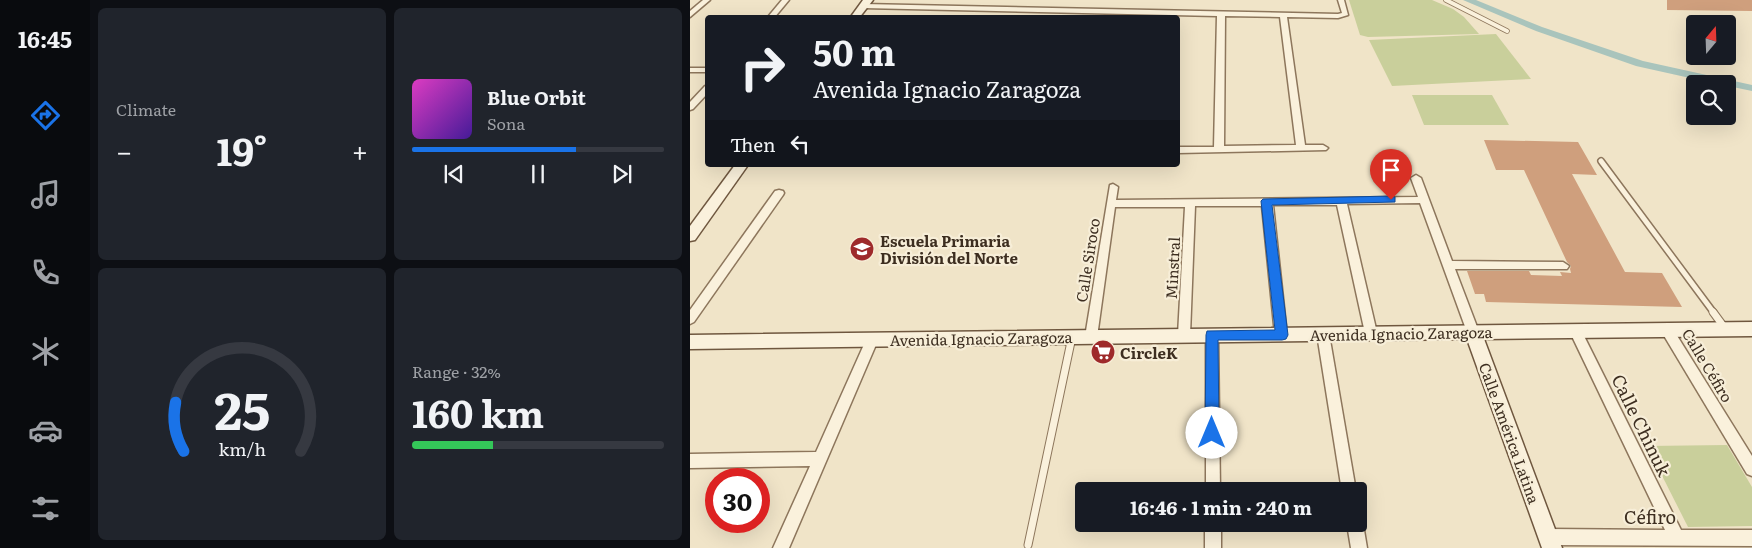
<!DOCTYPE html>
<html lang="en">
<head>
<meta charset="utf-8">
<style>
  :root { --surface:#171b24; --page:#20242c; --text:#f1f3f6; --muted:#9ea1a6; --line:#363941; --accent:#1a73e8 }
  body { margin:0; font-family:Literata,serif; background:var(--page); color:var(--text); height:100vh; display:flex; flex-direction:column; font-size:19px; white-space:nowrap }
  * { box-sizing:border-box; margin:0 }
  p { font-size:16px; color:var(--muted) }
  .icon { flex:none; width:28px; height:28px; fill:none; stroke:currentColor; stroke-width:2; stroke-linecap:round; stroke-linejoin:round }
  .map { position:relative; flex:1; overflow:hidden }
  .sheet { display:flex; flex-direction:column; gap:8px; padding:8px; background:#0d0f14; width:600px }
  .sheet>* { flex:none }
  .top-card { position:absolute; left:15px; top:15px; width:475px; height:152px; border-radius:5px; box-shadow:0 5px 20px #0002; background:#171b24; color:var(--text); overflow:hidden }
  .needle { width:32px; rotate:19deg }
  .fabs { position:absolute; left:996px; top:15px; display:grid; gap:10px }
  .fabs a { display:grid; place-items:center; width:50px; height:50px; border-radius:5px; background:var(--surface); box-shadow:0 5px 20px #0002; font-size:25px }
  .speed { position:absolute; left:15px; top:468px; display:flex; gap:10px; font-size:25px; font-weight:700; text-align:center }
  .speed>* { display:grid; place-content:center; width:65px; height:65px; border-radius:50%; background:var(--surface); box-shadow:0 5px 20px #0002; line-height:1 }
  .speed .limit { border:8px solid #d22; background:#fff; color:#111 }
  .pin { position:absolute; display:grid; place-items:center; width:42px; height:42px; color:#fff; margin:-51px -21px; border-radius:50% 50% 50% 0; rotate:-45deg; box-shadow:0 0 5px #0007 }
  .pin .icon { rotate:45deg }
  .me { position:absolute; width:55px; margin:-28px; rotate:0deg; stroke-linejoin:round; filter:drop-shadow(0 0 4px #0008) }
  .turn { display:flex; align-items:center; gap:18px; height:105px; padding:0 25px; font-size:22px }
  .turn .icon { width:65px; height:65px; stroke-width:2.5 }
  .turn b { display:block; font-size:35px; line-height:42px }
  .then { display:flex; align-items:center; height:48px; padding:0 25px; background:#0003; gap:10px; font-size:19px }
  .big { font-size:38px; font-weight:700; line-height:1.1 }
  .sheet .card { flex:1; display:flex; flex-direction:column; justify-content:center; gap:8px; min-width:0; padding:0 18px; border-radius:8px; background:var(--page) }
  .sheet .dial { align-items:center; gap:0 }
  .dial svg { height:130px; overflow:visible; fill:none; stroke:var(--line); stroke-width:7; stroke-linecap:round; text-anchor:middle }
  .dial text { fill:var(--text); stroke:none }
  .song { display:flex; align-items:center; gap:15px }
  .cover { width:60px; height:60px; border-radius:8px; background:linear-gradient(135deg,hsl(310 70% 55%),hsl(260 70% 35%)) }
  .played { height:5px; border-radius:2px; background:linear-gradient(90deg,var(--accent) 65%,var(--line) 65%) }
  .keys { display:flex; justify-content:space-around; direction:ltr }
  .heat { display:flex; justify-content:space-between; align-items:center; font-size:28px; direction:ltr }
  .charge { height:8px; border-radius:4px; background:linear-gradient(90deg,#34c759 32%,var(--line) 0) }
  .sheet .tiles { flex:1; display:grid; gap:8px; grid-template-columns:repeat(2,1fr) }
  .trip { position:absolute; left:385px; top:482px; width:292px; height:50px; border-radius:5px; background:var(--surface); box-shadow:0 5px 20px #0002; font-weight:700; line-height:50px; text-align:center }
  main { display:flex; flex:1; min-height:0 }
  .menu { display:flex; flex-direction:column; width:90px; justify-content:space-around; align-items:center; background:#090b0e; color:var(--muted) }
  .menu .icon { width:35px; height:35px }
  .menu .on { color:var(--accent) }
  .menu b { font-size:22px; color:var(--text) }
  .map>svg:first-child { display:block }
</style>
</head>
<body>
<main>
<nav class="menu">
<b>16:45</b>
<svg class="icon on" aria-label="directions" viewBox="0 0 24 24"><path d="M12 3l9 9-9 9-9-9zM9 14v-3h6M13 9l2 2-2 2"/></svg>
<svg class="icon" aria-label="music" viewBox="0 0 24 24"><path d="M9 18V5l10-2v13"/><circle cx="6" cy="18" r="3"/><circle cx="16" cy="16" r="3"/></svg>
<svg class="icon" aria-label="phone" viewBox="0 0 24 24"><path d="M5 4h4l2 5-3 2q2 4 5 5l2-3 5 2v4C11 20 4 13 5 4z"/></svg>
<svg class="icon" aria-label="climate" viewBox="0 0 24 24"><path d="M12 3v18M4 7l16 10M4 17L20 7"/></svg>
<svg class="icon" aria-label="car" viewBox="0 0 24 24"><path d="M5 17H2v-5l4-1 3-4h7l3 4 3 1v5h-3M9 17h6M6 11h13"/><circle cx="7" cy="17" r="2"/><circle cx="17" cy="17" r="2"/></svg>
<svg class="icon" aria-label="filters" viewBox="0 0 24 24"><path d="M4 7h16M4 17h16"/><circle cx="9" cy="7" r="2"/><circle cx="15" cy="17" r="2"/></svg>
</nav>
<section class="sheet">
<div class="tiles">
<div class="card"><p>Climate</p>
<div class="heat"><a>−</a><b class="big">19°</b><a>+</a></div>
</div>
<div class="card">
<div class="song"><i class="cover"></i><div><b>Blue Orbit</b><p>Sona</p></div></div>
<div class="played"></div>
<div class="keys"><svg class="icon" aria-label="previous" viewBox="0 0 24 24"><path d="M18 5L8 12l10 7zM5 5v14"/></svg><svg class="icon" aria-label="pause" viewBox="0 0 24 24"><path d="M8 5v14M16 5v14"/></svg><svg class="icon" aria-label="next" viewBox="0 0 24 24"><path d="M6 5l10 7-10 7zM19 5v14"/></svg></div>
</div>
<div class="card dial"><svg viewBox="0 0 100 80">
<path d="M14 69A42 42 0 1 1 86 69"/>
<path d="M14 69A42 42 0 0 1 9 39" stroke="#1a73e8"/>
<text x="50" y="56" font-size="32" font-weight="700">25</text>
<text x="50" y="72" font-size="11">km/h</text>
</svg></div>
<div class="card"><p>Range · 32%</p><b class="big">160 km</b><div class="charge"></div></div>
</div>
</section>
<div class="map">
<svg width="1062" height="548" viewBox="0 0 1062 548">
  <rect width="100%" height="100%" fill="#f0e4c8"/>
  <g fill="#c9cf9b">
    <polygon points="659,0 742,0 763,9 774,17 789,34 678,37 670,35"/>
    <polygon points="806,34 841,79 702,86 679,40"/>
    <polygon points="722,95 802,95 819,125 734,125"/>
    <polygon points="1037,445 1062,487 1062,526 998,527 957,446"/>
  </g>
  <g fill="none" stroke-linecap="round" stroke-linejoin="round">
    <polygon fill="#a9c4bc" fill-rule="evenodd" points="773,0 786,0 852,27 953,61 1062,85 1062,91 1038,86 1038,84 1027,84 946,66 846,31"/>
  </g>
  <g fill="#cf9f7d">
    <polygon points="977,0 1062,0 1062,11 977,10"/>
    <polygon points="794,140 888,142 907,175 882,174 935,272 972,273 992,307 796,302 794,294 785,294 777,271 839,271 841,275 872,276 870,272 881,273 880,269 881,266 877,262 834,170 806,170"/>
  </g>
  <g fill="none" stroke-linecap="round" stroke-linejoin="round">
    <defs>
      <polyline id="lane-far2" points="756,0 817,31"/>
      <polyline id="lane-far1" points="911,161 1024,313"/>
      <g id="lane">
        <polyline points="1023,312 1034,327"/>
        <polyline points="338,545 382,337"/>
      </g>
      <g id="street">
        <polygon points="13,0 20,0 0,17 0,11"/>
        <polygon points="92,0 99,0 84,18 77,18"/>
        <path d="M648,0H654L658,15L648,18L597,17L615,145H633L638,148L636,150L488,153V147H524L527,16L173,8L170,6L173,4L648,14L652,13ZM535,16L590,17L606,145L534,146Z"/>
        <rect x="0" y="68" width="18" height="4"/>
        <polygon points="15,86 18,86 18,93 3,109 0,110 0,102"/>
        <polygon points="726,175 731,178 762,261 873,262 879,266 877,269 765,269 789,332 787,336 783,337 779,336 777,332 730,203 657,204 687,333 685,337 681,338 677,337 675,333 647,205 583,205 597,335 595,339 591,340 587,339 585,335 572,206 505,206 500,335 498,339 494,340 490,339 488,335 495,207 425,207 407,337 405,341 401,342 397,341 395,337 420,185 423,184 428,187 426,200 728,197 721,178"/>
        <polygon points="89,190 93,191 94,193 93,195 4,322 0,324 0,310 85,191"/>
        <polygon points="885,325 889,326 991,530 1062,530 1062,546 858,545 853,542 850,537 853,532 858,529 975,530 879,330 881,326"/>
        <polygon points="977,325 981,326 1062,456 1062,476 1057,474 973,334 971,330 973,326"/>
        <polygon points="633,329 637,330 639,334 666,491 652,491 627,334 629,330"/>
        <polygon points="522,330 526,331 528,335 530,491 516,491 516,335 518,331"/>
        <polygon points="182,335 186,336 188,340 99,548 83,548 120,466 0,468 0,454 126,452 176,340 178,336"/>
        <polygon points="669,518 673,524 677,548 661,548 657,524 669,524"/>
        <rect x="515" y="524" width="16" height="24"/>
      </g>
      <g id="secondary">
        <polygon points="173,0 183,0 169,18 160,18"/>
        <polygon points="45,165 58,165 5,240 0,241 0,226"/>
        <polygon points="1062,322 1062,336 794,339 872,548 852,548 777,339 0,349 0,335"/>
      </g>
    </defs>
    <use href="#lane-far2" stroke="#8d765c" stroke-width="5.5"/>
    <use href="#lane-far1" stroke="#8d765c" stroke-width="8"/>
    <use href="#lane" stroke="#8d765c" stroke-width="9"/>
    <use href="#street" stroke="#8d765c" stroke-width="3"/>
    <use href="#secondary" stroke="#6f573f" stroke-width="3"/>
    <use href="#lane-far2" stroke="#faf1dc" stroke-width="4"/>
    <use href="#lane-far1" stroke="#faf1dc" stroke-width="5"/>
    <use href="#lane" stroke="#faf1dc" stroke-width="7"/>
    <use href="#street" fill="#faf1dc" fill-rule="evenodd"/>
    <use href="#secondary" fill="#faf1dc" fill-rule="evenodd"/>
  </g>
  <polygon fill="#1a73e8" stroke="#114b97" points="701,196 705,197 705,202 582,205 598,335 596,339 592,340 528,340 529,433 527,437 522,439 517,437 515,433 516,335 517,331 585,330 571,201 573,199"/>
  <defs>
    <symbol id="school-disc" viewBox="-11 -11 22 22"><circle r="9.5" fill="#9e2a2b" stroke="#f7eed8"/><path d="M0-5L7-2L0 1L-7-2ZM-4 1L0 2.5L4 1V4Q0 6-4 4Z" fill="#fff"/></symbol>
    <symbol id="supermarket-disc" viewBox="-11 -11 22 22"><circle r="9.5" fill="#9e2a2b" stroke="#f7eed8"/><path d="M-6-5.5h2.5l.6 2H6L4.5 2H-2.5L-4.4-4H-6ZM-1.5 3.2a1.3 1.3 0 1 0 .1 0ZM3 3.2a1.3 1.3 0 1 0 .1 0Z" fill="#fff"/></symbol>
  </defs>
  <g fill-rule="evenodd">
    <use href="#school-disc" x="158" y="235" width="28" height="28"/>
    <use href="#supermarket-disc" x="399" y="338" width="28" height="28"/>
  </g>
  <g text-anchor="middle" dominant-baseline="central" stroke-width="4.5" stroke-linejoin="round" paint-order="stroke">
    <g font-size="15" font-weight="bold" fill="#3d2e20" stroke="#f7eed8" text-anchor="start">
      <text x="190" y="240">Escuela Primaria<tspan x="190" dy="17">División del Norte</tspan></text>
      <text x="430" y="352">CircleK</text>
    </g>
    <g font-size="15" fill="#3d2e20" stroke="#f7eed8">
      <text transform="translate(397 260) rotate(-81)">Calle Siroco</text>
      <text transform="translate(482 268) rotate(-87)">Minstral</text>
      <text transform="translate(711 333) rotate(-1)">Avenida Ignacio Zaragoza</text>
      <text transform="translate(291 338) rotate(-1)">Avenida Ignacio Zaragoza</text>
      <text transform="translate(1018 365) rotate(59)">Calle Céfiro</text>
      <text transform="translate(820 433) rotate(70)">Calle América Latina</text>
    </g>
    <g font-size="18" fill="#3d2e20" stroke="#f7eed8">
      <text transform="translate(952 425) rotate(64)">Calle Chinuk</text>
      <text x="960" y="516">Céfiro</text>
    </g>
  </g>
</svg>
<div class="fabs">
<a><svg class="needle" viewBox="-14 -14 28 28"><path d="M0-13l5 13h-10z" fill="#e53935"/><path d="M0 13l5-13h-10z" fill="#9ea1a6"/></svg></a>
<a><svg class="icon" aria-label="search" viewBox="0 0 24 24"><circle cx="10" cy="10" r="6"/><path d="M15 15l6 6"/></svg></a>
</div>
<div class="speed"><div class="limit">30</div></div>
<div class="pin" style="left:701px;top:200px;background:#d93025"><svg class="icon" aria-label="arrive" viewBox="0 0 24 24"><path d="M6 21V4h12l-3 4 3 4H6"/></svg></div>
<svg class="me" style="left:522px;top:433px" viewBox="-20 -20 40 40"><circle r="19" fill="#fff"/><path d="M0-13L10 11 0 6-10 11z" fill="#1a73e8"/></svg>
<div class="trip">16:46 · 1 min · 240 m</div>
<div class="top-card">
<div class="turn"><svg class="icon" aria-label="right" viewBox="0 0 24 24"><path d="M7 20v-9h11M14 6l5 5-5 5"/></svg><div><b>50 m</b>Avenida Ignacio Zaragoza</div></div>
<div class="then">Then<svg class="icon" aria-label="left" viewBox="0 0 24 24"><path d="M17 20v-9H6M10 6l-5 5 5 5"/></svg></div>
</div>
</div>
</main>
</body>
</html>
